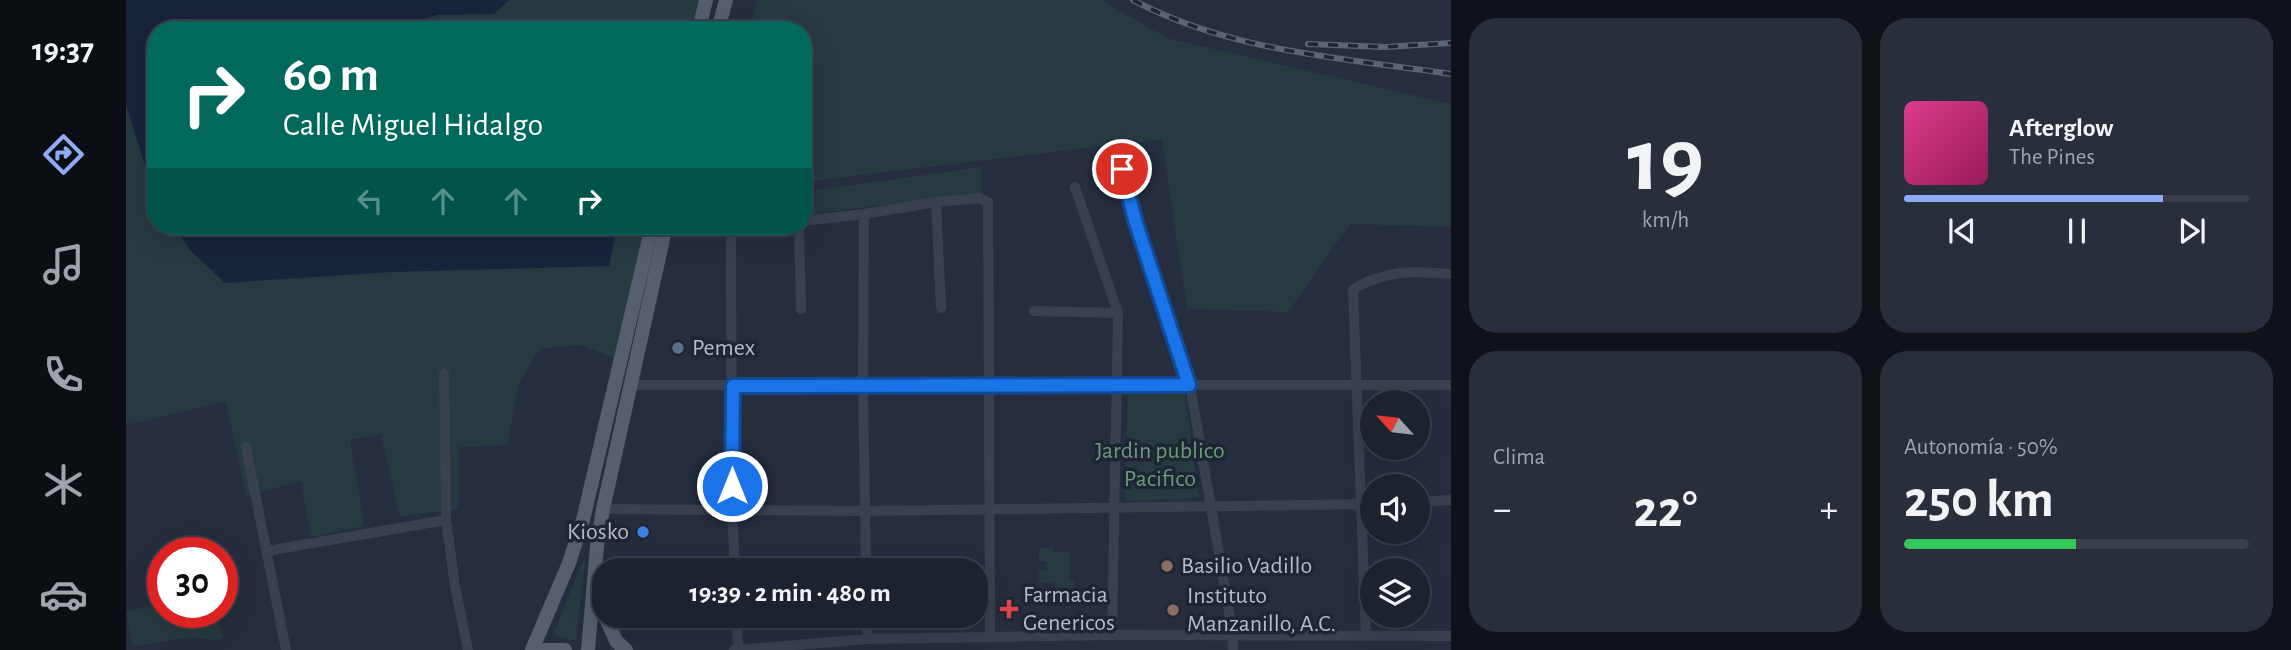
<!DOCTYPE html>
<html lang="es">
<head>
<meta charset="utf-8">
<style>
  :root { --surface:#1c222e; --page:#292f3a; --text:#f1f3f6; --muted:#a0a4aa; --line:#3a3f4a; --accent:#8eabf5 }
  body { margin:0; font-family:"Alegreya Sans",sans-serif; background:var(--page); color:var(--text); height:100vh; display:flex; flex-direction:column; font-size:26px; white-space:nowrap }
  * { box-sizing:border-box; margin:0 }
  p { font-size:23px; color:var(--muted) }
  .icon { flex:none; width:38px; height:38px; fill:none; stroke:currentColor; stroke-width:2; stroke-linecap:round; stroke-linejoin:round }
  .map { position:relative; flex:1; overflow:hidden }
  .details { display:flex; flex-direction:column; gap:18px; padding:18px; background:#0f1319; width:840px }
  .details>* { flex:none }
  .hud { position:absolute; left:21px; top:21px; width:665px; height:214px; border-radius:28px; box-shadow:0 7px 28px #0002,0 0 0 2px var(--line); background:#00695c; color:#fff; overflow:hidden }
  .needle { width:46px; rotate:297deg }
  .fabs { position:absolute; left:1234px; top:390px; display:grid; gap:14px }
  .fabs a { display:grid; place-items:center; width:70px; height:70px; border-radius:50%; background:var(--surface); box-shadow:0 7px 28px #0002,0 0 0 2px var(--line); font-size:35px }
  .speed { position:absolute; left:21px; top:537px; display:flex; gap:14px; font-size:35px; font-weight:700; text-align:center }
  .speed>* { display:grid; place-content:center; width:91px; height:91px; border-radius:50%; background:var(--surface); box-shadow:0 7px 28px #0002,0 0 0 2px var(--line); line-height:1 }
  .speed .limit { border:10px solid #d22; background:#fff; color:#111 }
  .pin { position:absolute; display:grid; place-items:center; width:60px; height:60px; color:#fff; margin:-30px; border:4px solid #fff; border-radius:50%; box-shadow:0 2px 7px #0007 }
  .me { position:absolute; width:77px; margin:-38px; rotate:0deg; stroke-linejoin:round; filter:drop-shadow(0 0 5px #0008) }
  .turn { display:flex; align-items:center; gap:24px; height:147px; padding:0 21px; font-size:32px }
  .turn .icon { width:91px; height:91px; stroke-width:2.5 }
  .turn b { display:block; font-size:49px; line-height:60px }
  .lanes { display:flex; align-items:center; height:66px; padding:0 21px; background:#0003; justify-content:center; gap:35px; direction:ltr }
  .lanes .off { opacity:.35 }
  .big { font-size:52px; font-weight:700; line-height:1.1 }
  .details .card { flex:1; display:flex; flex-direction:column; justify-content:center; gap:10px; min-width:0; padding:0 24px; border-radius:28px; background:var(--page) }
  .details .dial { align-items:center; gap:0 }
  .dial b { font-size:91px; line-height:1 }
  .song { display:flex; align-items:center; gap:21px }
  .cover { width:84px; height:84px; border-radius:10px; background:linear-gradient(135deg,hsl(330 70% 55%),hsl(330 70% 35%)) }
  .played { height:7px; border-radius:4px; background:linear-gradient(90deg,var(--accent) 75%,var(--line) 75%) }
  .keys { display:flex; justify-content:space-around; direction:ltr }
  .heat { display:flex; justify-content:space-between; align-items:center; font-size:38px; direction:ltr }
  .charge { height:10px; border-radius:5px; background:linear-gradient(90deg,#34c759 50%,var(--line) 0) }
  .details .tiles { flex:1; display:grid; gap:18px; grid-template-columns:repeat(2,1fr) }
  .trip { position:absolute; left:466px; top:558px; width:396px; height:70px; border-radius:28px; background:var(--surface); box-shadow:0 7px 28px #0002,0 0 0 2px var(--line); font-weight:700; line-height:70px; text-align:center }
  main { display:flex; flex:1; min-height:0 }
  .dock { display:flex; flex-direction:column; width:126px; justify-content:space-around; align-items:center; background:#0b0e12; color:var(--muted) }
  .dock .icon { width:49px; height:49px }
  .dock .current { color:var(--accent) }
  .dock b { font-size:32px; color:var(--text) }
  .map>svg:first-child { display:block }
</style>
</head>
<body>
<main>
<nav class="dock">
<b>19:37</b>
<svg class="icon current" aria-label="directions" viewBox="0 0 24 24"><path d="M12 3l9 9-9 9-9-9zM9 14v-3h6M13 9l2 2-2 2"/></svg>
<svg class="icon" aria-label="music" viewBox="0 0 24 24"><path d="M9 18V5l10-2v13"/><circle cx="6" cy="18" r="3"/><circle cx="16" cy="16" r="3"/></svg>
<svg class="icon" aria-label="phone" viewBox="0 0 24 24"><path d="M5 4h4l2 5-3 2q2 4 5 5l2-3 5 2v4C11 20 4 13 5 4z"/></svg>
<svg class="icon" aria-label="climate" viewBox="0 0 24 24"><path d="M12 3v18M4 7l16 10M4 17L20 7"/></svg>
<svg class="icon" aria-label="car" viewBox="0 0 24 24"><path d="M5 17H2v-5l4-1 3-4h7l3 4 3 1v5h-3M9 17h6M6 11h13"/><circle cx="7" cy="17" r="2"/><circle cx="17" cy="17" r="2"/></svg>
</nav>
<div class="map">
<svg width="1325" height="650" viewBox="0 0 1325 650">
  <rect width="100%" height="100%" fill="#252d3e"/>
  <g fill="#273a3f">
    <polygon points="0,0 574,0 567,30 30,30 30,226 520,226 488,358 455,345 414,349 393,383 381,445 333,447 332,509 274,517 255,434 224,440 238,526 185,537 175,481 120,496 100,401 0,425"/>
    <polygon points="631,0 975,0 1041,38 1325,104 1325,227 1224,224 1162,312 1061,309 1036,139 677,182 677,30 623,30"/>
    <polygon points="855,167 855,193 677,215 677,192"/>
    <polygon points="1002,393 1059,393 1073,498 999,501"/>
    <polygon points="927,547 928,552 944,551 944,580 948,580 949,592 929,593 928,582 913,583 913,571 921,570 921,561 913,561 913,548"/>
    <polygon points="460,553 450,641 427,635"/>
    <polygon points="37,603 37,612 91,613 97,638 88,640 68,637 7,646 0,612"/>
  </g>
  <g fill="#18233c">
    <polygon points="0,0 383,0 368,14 311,15 279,24 278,30 30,30 30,202 0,104"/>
    <polygon points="47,226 491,226 483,266 266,272 99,283 63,249"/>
  </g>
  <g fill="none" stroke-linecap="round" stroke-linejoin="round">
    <g stroke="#39404e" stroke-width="10">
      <polyline points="996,169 1009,220 1064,385 1107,635 1107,650"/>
      <polyline points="949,187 992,313 986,635"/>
      <polyline points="810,202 815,308"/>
      <polyline points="738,214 737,386 740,570"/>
      <polyline points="677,221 738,214 810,202 854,198 862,202 864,638"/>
      <polyline points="605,226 606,511 609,570"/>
      <polyline points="673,226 675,309"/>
      <polyline points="908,311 992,313"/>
      <polyline points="318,373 320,520 329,586 342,650"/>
      <polyline points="504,385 1325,385"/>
      <polyline points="120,447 160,650"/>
      <polyline points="1292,502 1325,500"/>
      <polyline points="477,509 738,511 1246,504"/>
      <polyline points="141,551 320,520"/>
      <polyline points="611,616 612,648"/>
      <polyline points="741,616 742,639"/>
      <path d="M1240,636L1227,289C1263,269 1285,271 1325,274"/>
      <polyline points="608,650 742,639 986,635 1325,636"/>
    </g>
    <g stroke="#575e6e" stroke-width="14">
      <polyline points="573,30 580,0"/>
      <polyline points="592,30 600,0"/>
      <polyline points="474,583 478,613"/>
      <polyline points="479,616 490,641 500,650"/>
      <polyline points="406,650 443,563 457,520 526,226"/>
      <polyline points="419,650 439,650"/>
      <polyline points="462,650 471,546 477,509 540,226"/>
    </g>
    <defs>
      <g id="rail">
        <path d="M1007,0C1105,52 1217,58 1325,74"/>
        <polyline points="1182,44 1259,47 1325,43"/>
      </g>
    </defs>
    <use href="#rail" stroke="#5b6375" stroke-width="6"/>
    <use href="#rail" stroke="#1e2533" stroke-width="3.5" stroke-dasharray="10" stroke-linecap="butt"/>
  </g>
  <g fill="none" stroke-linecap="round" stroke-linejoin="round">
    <defs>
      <polyline id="route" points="606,486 607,386 1063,385 1009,220 996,169"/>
    </defs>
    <use href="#route" stroke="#114b97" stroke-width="18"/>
    <use href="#route" stroke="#1a73e8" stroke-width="12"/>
  </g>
  <circle fill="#5c6f8a" stroke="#1e2533" stroke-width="2.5" cx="552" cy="348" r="7"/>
  <circle fill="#3f7fe0" stroke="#1e2533" stroke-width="2.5" cx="517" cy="532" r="7"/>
  <g fill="#8d6e63" stroke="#1e2533" stroke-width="2.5">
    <circle cx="1041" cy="566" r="7"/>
    <circle cx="1047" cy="610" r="7"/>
  </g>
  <path fill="#e0444e" stroke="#1e2533" stroke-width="2.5" d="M879.5 598.5h7v7h7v7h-7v7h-7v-7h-7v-7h7z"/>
  <g text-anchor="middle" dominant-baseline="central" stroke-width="7" stroke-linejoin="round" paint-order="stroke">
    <g font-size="24" fill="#b5bbc9" stroke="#1e2533" text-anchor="start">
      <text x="566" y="348">Pemex</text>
      <text x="503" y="532" text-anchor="end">Kiosko</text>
      <text x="1055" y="566">Basilio Vadillo</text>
      <text x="897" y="595">Farmacia<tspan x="897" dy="28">Genericos</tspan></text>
      <text x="1061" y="596">Instituto<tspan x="1061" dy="28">Manzanillo, A.C.</tspan></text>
    </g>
    <g font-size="24" fill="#6d997c" stroke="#1e2533">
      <text x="1034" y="451">Jardin publico<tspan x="1034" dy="28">Pacifico</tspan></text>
    </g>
  </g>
</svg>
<div class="fabs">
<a><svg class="needle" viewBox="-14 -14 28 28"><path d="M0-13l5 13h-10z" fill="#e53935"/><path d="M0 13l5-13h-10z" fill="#a0a4aa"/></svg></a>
<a><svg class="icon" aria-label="sound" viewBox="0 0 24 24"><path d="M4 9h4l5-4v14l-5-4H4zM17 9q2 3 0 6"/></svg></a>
<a><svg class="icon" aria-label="layers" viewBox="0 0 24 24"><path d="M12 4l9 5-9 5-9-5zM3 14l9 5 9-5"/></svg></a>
</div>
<div class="speed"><div class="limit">30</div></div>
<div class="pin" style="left:996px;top:169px;background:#d93025"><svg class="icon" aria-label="arrive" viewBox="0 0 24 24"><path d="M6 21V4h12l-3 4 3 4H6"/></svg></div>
<svg class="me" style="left:606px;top:486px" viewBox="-20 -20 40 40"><circle r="17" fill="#1a73e8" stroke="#fff" stroke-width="3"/><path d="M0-11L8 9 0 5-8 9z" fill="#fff"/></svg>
<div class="trip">19:39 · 2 min · 480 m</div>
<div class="hud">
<div class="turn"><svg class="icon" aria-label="right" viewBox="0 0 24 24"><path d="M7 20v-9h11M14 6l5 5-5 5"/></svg><div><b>60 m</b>Calle Miguel Hidalgo</div></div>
<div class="lanes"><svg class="icon off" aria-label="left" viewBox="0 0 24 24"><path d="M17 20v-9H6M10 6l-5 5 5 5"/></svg><svg class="icon off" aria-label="ahead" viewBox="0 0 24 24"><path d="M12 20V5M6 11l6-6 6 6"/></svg><svg class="icon off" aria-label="ahead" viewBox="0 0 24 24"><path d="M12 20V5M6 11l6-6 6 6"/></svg><svg class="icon" aria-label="right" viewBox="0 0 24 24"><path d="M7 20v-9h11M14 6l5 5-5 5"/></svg></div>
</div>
</div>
<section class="details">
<div class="tiles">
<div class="card dial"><b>19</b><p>km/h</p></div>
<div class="card">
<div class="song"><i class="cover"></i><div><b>Afterglow</b><p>The Pines</p></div></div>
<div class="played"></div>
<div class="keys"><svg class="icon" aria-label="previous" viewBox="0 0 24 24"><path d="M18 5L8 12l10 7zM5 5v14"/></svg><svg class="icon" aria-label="pause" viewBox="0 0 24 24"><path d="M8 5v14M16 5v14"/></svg><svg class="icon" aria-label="next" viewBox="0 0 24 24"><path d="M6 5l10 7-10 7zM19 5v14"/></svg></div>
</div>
<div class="card"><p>Clima</p>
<div class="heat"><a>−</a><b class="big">22°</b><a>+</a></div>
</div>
<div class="card"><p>Autonomía · 50%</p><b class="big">250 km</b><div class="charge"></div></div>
</div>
</section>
</main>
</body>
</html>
